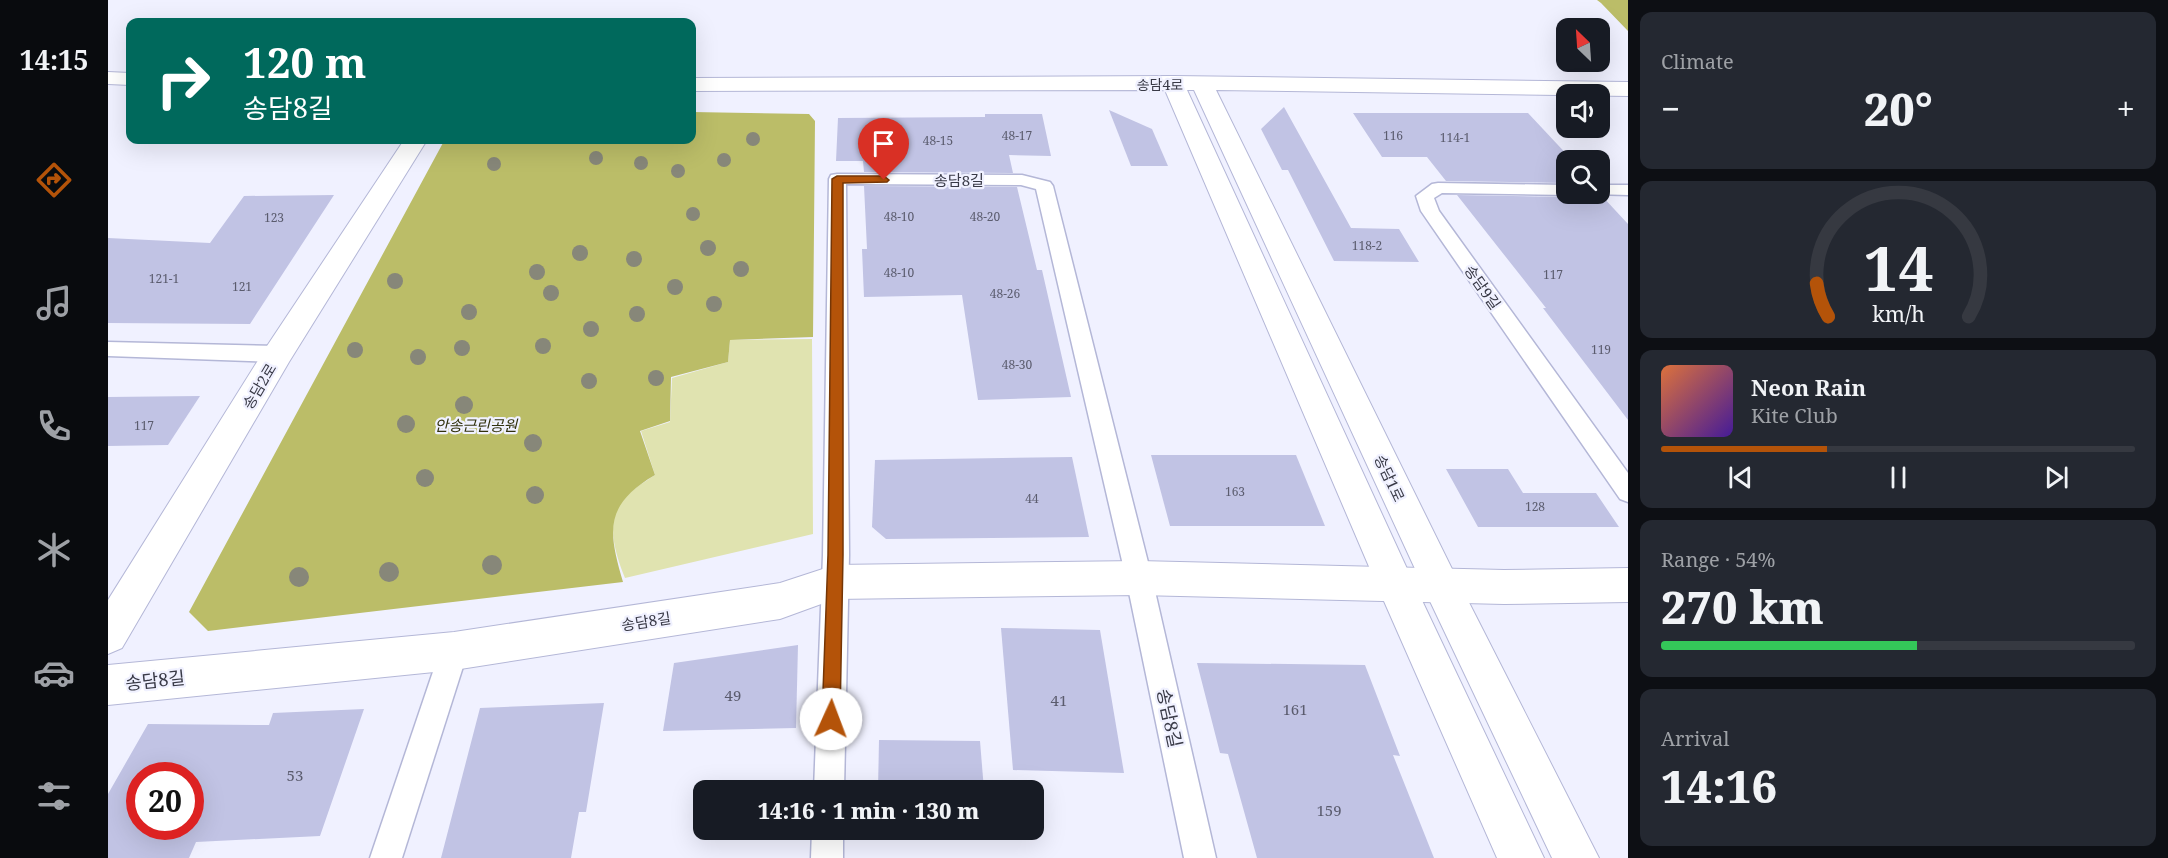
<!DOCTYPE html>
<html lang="en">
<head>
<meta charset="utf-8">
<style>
  :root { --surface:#171b24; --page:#242831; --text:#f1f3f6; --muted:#9ea1a6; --line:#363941; --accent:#b45309 }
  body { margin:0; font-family:"Noto Serif","Noto Sans KR",serif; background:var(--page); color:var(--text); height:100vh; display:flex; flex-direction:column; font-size:22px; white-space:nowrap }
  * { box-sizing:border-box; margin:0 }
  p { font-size:20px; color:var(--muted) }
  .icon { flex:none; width:33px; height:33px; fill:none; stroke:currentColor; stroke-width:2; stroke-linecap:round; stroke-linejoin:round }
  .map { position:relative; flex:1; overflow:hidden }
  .details { display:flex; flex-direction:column; gap:12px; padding:12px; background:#0d0f14; width:540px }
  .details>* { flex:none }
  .banner { position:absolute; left:18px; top:18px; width:570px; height:126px; border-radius:12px; box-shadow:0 6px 24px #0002; background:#00695c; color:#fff; overflow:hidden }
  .needle { width:39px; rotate:335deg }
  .buttons { position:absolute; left:1448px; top:18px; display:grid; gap:12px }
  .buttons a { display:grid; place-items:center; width:54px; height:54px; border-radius:12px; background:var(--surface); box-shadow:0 6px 24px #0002; font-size:30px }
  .speed { position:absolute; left:18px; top:762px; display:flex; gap:12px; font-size:30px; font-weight:700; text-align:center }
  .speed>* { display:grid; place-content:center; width:78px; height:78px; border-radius:50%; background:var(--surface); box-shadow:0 6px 24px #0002; line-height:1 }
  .speed .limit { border:9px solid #d22; background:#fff; color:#111 }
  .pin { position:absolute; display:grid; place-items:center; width:51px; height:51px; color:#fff; margin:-62px -26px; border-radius:50% 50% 50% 0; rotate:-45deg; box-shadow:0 0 6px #0007 }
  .pin .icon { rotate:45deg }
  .me { position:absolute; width:66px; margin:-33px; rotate:2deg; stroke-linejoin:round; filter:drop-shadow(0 0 4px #0008) }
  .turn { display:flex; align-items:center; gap:21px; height:126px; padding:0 18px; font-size:27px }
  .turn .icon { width:78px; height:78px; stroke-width:2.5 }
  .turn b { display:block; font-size:42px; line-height:51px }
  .big { font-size:45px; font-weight:800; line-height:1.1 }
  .details .widget { flex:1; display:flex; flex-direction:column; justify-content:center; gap:9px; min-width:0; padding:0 21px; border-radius:12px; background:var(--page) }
  .details .dial { align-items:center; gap:0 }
  .dial svg { height:156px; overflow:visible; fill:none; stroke:var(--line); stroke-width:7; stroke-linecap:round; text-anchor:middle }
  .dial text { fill:var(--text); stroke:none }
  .song { display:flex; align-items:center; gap:18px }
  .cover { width:72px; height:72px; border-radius:9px; background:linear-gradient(135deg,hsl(20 70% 55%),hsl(260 70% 35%)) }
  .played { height:6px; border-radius:3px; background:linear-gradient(90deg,var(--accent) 35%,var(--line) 35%) }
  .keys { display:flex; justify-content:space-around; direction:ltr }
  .heat { display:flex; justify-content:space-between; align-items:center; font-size:33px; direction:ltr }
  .charge { height:9px; border-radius:4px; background:linear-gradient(90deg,#34c759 54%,var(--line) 0) }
  .trip { position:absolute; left:585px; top:780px; width:351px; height:60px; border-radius:12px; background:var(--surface); box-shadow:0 6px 24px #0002; font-weight:800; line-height:60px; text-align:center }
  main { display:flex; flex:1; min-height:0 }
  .menu { display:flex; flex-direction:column; width:108px; justify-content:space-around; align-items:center; background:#090b0e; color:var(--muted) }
  .menu .icon { width:42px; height:42px }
  .menu .current { color:var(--accent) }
  .menu b { font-size:27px; color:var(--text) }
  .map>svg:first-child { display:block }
</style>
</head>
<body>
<main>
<nav class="menu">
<b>14:15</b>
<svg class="icon current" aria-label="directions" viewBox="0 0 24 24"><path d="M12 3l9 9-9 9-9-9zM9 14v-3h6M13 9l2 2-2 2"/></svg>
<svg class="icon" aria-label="music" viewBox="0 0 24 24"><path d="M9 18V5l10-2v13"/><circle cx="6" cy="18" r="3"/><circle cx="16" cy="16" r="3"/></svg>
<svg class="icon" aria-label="phone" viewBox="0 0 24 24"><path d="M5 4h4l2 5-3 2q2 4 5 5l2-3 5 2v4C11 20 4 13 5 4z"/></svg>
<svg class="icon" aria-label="climate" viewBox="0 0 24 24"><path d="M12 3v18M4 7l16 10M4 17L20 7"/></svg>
<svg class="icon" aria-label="car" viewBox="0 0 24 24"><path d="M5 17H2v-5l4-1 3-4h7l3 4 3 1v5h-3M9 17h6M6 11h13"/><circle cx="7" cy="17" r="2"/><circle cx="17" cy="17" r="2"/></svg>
<svg class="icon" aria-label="filters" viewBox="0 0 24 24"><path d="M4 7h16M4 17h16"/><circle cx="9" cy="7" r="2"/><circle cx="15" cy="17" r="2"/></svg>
</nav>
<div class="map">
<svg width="1520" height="858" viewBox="0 0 1520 858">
  <rect width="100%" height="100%" fill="#f0f1ff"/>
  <path fill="#e0e3b0" d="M704,339L705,534L517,578C509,558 498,527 511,505C518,493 535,483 547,475L533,431L562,422L564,378L620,362L622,340Z"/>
  <g fill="#bbbd68">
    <polygon points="1489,0 1520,0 1520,31 1493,3"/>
    <path d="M584,112L701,114L707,121L705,337L622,340L620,362L563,377L562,421L532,431L547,475C496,505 500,531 515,582L100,631L81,612L336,141L584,140Z"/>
  </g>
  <g fill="#c1c3e4" fill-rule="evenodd">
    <polygon points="1176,107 1243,228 1291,229 1311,262 1226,261 1180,170 1174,170 1153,129"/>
    <polygon points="1001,110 1044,129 1060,166 1023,166"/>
    <polygon points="1245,113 1420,113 1464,160 1458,160 1458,183 1338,181 1319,157 1274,157"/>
    <polygon points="877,114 934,114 943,156 901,155 905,173 756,172 755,161 728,161 730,118 877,117"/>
    <polygon points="756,186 909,187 929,270 934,270 963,397 870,400 854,295 756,297 754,249 759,249"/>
    <polygon points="1466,194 1483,194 1485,196 1494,196 1520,224 1520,420 1435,308 1438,308 1349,195 1458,197"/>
    <polygon points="226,195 142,324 0,323 0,238 102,243 136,196"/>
    <polygon points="92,396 60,445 0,446 0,397"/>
    <polygon points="1043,455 1188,455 1217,526 1062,526"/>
    <polygon points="964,457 981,537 778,539 764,527 767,460"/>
    <polygon points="1338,469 1400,469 1415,493 1488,493 1511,527 1370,527"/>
    <polygon points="893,628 992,630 1016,773 905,770"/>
    <polygon points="690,645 688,728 555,731 566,663"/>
    <polygon points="1089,663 1257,665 1292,756 1285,755 1326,858 1149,858 1120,754 1112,753"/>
    <polygon points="496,703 478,812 471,812 463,858 333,858 372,708"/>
    <path d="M256,709L212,836L88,842L81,858H0V794L40,724L161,725L165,713ZM32,776H82V826H32Z"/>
    <polygon points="771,740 872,741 876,790 770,790"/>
    <polygon points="770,830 878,830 879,834 770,833"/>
  </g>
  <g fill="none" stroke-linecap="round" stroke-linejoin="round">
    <defs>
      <g id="lane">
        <polygon points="729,174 914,175 942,182 945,186 1044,578 1108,858 1076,858 1018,578 928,189 913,185 738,184 741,555 736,790 706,790 715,555 721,179 723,175"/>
        <polygon points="1330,183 1458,185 1458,194 1464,194 1458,195 1334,193 1326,198 1331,211 1520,473 1520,502 1512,499 1313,211 1308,196 1324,184"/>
        <polygon points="1491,185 1520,185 1520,195 1485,194 1491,194"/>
        <polygon points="0,342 170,346 177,349 180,354 177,359 170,362 0,356"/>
        <polygon points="346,638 356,642 360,651 294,858 262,858 332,651 336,642"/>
        <polygon points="704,830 735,830 735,858 703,858"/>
      </g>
      <g id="street">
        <polygon points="296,140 319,140 181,362 14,648 0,654 0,600 159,346"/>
        <polygon points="1031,561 1396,570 1520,568 1520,602 1396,604 1031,595 727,599 672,619 346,670 0,705 0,665 346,632 672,583 727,565"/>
      </g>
      <g id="secondary">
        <polygon points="0,72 22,73 22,85 0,84"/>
        <polygon points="1065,76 1520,82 1520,96 1108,90 1346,573 1491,858 1444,858 1320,597 1086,90 1079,90 1301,573 1436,858 1389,858 1268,583 1057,90 584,91 584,78"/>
      </g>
    </defs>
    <use href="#lane" stroke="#b4b7d7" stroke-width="3"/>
    <use href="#street" stroke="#b4b7d7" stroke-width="2"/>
    <use href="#secondary" stroke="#b4b7d7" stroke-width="2"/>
    <use href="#lane" fill="#fff" fill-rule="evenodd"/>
    <use href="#street" fill="#fff" fill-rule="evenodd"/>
    <use href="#secondary" fill="#fff" fill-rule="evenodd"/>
  </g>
  <g fill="#878779">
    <circle cx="645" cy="139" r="7"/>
    <circle cx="488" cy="158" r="7"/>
    <circle cx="616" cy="160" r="7"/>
    <circle cx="533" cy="163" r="7"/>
    <circle cx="386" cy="164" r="7"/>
    <circle cx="570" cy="171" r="7"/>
    <circle cx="585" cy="214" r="7"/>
    <circle cx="600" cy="248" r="8"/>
    <circle cx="472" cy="253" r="8"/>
    <circle cx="526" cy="259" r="8"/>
    <circle cx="633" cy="269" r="8"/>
    <circle cx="429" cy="272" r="8"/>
    <circle cx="287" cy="281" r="8"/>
    <circle cx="567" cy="287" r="8"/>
    <circle cx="443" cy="293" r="8"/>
    <circle cx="606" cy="304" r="8"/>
    <circle cx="361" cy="312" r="8"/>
    <circle cx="529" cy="314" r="8"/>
    <circle cx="483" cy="329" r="8"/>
    <circle cx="435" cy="346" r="8"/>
    <circle cx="354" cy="348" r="8"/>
    <circle cx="247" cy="350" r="8"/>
    <circle cx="310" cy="357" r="8"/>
    <circle cx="548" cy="378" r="8"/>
    <circle cx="481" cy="381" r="8"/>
    <circle cx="356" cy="405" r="9"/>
    <circle cx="298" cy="424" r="9"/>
    <circle cx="425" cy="443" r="9"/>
    <circle cx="317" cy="478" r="9"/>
    <circle cx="427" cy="495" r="9"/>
    <circle cx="384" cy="565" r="10"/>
    <circle cx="281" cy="572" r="10"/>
    <circle cx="191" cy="577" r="10"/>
  </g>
  <polygon fill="#b45309" stroke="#753606" stroke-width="1.5" points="776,176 781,180 779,182 735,183 735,555 732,719 729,725 723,728 717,725 714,719 720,555 724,179 729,176"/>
  <g text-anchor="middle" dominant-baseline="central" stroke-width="4.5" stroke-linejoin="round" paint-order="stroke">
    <g font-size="12" fill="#5b5c6e">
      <text x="909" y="135">48-17</text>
      <text x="1285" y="135">116</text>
      <text x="1347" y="137">114-1</text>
      <text x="830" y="140">48-15</text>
      <text x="791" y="216">48-10</text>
      <text x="877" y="216">48-20</text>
      <text x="166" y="217">123</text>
      <text x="1259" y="245">118-2</text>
      <text x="791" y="272">48-10</text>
      <text x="1445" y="274">117</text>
      <text x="56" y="278">121-1</text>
      <text x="134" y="286">121</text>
      <text x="897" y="293">48-26</text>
      <text x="1493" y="349">119</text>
      <text x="909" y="364">48-30</text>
      <text x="36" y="425">117</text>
      <text x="1127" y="491">163</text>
      <text x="924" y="498">44</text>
      <text x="1427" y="506">128</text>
    </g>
    <g font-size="14" fill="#393a47" stroke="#f0f1ff">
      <text x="1052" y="84">송담4로</text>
    </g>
    <g font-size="15" fill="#393a47" stroke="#f0f1ff">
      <text x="851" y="180">송담8길</text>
      <text transform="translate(1375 287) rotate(55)">송담9길</text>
      <text transform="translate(151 386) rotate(-59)">송담2로</text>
      <text transform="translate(1282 478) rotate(65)">송담1로</text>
      <text transform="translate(538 621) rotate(-9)">송담8길</text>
    </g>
    <g font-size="15" font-style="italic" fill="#31310c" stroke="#f0f1ff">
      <text x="368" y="425">안송근린공원</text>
    </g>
    <g font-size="15" fill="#5b5c6e">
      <text x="625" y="695">49</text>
      <text x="951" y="700">41</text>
      <text x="1187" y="709">161</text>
      <text x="187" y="775">53</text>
      <text x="1221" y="810">159</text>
    </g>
    <g font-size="18" fill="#393a47" stroke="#f0f1ff">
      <text transform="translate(47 680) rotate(-6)">송담8길</text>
      <text transform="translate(1062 718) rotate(78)">송담8길</text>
    </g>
  </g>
</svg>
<div class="buttons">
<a><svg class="needle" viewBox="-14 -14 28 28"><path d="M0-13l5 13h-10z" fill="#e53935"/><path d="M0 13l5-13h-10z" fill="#9ea1a6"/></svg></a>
<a><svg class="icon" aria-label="sound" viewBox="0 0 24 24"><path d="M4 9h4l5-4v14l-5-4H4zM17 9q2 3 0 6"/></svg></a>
<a><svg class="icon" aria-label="search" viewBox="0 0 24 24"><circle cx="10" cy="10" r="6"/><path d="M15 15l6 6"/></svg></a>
</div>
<div class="speed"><div class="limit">20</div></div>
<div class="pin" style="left:776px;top:180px;background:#d93025"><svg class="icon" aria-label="arrive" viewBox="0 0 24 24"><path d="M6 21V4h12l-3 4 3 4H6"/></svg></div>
<svg class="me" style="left:723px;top:719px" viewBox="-20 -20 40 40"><circle r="19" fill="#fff"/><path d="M0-13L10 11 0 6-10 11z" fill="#b45309"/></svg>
<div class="trip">14:16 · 1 min · 130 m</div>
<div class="banner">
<div class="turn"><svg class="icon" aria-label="right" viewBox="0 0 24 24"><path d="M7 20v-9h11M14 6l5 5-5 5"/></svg><div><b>120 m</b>송담8길</div></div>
</div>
</div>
<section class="details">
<div class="widget"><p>Climate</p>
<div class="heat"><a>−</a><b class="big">20°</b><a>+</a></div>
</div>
<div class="widget dial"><svg viewBox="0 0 100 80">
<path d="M14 69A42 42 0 1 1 86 69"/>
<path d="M14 69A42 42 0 0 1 8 52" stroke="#b45309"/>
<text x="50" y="56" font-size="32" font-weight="700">14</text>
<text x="50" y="72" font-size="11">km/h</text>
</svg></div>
<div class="widget">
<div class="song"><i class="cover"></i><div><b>Neon Rain</b><p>Kite Club</p></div></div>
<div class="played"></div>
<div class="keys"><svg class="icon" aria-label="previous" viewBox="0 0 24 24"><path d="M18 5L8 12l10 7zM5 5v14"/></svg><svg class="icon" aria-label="pause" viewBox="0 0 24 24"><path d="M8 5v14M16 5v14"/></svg><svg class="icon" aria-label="next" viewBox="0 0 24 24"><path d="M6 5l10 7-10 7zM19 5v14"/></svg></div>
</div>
<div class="widget"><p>Range · 54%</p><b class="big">270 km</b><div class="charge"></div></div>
<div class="widget"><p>Arrival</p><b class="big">14:16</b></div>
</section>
</main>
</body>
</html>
